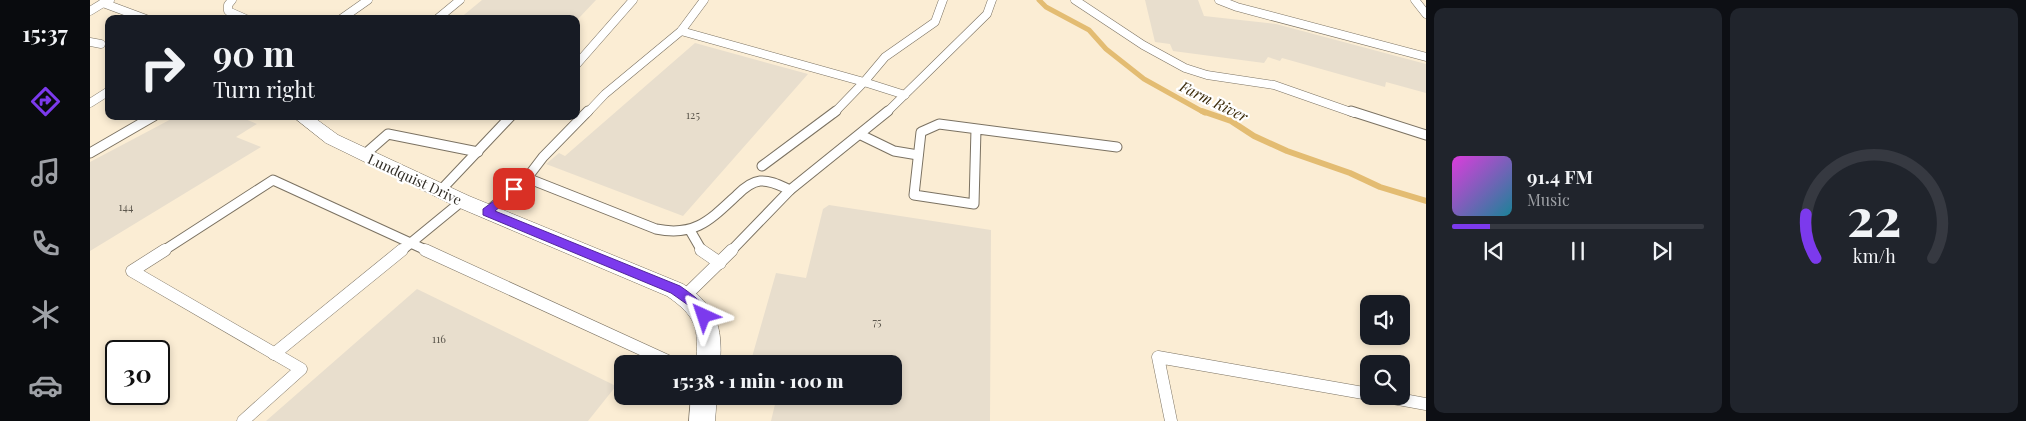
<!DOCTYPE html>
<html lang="en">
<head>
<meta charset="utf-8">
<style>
  :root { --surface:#171b24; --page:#20242c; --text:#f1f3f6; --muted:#9ea1a6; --line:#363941; --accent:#7c3aed }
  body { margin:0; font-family:"Playfair Display",serif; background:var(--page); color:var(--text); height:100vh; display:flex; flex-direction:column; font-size:19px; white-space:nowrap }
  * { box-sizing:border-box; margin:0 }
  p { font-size:16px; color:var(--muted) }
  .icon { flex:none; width:28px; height:28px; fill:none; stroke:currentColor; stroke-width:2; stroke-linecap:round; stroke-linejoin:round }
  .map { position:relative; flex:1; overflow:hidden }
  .sheet { display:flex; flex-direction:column; gap:8px; padding:8px; background:#0d0f14; width:600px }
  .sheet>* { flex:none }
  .guide { position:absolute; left:15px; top:15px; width:475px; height:105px; border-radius:10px; box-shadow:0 2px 8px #0003; background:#171b24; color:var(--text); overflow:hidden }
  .buttons { position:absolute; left:1270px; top:295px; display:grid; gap:10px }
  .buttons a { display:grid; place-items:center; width:50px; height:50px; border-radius:10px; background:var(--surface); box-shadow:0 2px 8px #0003; font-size:25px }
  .speed { position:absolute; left:15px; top:340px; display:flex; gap:10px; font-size:25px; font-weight:700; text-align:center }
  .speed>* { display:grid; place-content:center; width:65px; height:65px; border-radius:50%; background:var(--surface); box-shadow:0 2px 8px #0003; line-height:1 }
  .speed .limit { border:2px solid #111; border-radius:8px; background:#fff; color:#111 }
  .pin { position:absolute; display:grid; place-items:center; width:42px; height:42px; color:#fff; margin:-21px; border-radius:10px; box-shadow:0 2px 8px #0006 }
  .me { position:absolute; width:55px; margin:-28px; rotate:318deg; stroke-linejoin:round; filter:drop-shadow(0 0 4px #0008) }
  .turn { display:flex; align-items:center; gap:18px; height:105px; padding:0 25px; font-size:22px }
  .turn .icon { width:65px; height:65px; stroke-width:2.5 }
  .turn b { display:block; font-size:35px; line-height:42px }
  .sheet .card { flex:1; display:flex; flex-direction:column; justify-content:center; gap:8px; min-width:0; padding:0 18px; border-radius:10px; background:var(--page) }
  .sheet .dial { align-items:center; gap:0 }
  .dial svg { height:130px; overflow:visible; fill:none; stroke:var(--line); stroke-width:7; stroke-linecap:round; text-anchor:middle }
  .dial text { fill:var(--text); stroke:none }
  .song { display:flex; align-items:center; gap:15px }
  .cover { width:60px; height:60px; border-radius:8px; background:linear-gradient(135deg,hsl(300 70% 55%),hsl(190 70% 35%)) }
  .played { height:5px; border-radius:2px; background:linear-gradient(90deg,var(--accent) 15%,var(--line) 15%) }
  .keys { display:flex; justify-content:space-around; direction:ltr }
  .sheet .tiles { flex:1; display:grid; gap:8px; grid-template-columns:repeat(2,1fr) }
  .trip { position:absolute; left:524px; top:355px; width:288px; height:50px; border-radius:10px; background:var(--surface); box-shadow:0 2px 8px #0003; font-weight:800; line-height:50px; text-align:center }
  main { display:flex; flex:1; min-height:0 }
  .tabs { display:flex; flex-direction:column; width:90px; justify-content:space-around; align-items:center; background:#090b0e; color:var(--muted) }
  .tabs .icon { width:35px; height:35px }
  .tabs .current { color:var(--accent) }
  .tabs b { font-size:22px; color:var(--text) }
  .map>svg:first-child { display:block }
</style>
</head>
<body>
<main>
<nav class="tabs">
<b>15:37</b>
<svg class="icon current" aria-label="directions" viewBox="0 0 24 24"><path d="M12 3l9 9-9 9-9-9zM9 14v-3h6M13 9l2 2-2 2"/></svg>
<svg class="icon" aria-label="music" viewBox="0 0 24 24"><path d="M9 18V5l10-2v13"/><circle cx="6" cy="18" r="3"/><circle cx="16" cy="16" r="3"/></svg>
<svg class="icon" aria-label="phone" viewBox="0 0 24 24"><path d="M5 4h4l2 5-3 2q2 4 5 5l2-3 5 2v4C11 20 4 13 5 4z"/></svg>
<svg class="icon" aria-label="climate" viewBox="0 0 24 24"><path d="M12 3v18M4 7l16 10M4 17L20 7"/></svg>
<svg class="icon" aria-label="car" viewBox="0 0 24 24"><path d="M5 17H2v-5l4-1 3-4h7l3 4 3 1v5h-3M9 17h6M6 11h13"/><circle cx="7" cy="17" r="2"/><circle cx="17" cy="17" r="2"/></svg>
</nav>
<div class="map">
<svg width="1336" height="421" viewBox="0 0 1336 421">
  <rect width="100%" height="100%" fill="#fefaf2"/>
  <path fill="#fbedd4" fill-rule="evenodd" d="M0,0H1336V421H0ZM19,19H486V116H19ZM1279,304H1311V336H1279ZM26,351H69V394H26ZM532,364H802V396H532ZM1279,364H1311V396H1279Z"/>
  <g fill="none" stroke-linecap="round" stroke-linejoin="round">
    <polyline stroke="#e3bc72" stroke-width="5" points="949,0 956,7 999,30 1016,49 1054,79 1115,113"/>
    <polyline stroke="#e3bc72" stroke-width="6" points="1112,111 1141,121 1164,136 1197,151 1260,173 1290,187 1336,201"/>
  </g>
  <g fill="#e8decd">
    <polygon points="392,0 506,0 488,19 369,19"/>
    <polygon points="1055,0 1108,0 1114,16 1186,24 1336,64 1336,93 1296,82 1295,87 1192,58 1190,61 1178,57 1174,63 1083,51 1080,44 1065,42"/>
    <polygon points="605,43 718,74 593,216 456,164 469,153 475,156"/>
    <polygon points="87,116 106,116 114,120 120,116 148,116 167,124 146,137 171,147 0,251 0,162"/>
    <polygon points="739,205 901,230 900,421 681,421 687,396 802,396 802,364 660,364 686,273 716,278 733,209"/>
    <polygon points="327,289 526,386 498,421 176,421"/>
  </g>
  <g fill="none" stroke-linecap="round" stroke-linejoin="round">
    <defs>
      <g id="service-far2">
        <polyline points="20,0 13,3 56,19"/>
        <polyline points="142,0 138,5 138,11 156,19"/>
        <polyline points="985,0 1053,45 1095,68 1117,75 1184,85 1264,113"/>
        <polyline points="1129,0 1147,7 1336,57"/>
        <polyline points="1325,0 1336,14"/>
        <polyline points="0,11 13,3"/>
        <polyline points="251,19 278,0"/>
        <polyline points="347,19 370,0"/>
        <polyline points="591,31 774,82 795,57 845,22 853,0"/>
        <polyline points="0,42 11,44"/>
        <polyline points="486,65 543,0"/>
        <polyline points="0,103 19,91"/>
        <polyline points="497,113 515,94 591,31 614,0"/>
        <polyline points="744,113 774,82 815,95"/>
        <polyline points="796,113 897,14 902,0"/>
      </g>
      <g id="service-far1">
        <polyline points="1261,111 1336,135"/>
        <polyline points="886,129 884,204 824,195 831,132 849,124 1027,147"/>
        <polyline points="771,135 804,151 828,155"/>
        <polyline points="0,153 64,116"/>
        <polyline points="274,155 298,134 388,152"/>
        <polyline points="672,166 746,111"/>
        <path d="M437,178L566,229C605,237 620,220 647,195C654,188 661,182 670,181C681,180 691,186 700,190"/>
        <polyline points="350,191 421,116"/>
        <polyline points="397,212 437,178 453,157 498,111"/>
        <polyline points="601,232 612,251"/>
        <polyline points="73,251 183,180 338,251"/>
        <polyline points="311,251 372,201"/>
        <polyline points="641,251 700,190 798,111"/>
      </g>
      <g id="service">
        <polyline points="75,250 42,271 211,369 153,421"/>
        <polyline points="335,250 584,364"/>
        <polyline points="611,250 630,263"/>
        <polyline points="595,296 642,250"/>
        <polyline points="184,354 312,250"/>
        <polyline points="1292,396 1336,404"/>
        <polyline points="1081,421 1068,357 1279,394"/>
      </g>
      <g id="minor">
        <path d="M202,116H222L248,135L379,196L593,284C626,306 633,325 630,364H606C609,328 607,317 577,296L365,206L236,143Z"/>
        <polygon points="601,396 627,396 625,421 599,421"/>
      </g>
    </defs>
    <use href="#service-far2" stroke="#7b7262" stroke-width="9"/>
    <use href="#service-far1" stroke="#7b7262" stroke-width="11"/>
    <use href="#service" stroke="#7b7262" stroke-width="13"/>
    <use href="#minor" stroke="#7b7262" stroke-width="1"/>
    <use href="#service-far2" stroke="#fff" stroke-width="8"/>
    <use href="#service-far1" stroke="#fff" stroke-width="9"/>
    <use href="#service" stroke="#fff" stroke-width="12"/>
    <use href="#minor" fill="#fff" fill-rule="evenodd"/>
  </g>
  <path fill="#7c3aed" stroke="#51269a" d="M424,186L429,189L428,192L405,211L590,286C603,295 614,303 621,316L619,320H610L598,305L581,293L393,215V209Z"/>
  <g text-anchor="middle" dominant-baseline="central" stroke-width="4.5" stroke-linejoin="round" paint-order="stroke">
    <g font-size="11" fill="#5d584e">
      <text x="603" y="114">125</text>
      <text x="36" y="206">144</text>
      <text x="787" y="321">75</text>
      <text x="349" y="338">116</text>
    </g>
    <g font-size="14" fill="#2f2b24" stroke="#fff">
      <text transform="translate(325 179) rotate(25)">Lundquist Drive</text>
    </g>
    <g font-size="15" font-style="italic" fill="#3d2c0b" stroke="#fff">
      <text transform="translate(1124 101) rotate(26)">Farm River</text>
    </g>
  </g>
</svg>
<div class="buttons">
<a><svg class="icon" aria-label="sound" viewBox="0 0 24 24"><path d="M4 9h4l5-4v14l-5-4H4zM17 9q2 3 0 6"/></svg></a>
<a><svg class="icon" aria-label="search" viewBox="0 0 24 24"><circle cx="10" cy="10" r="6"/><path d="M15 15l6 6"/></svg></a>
</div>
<div class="speed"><div class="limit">30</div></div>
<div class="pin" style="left:424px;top:189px;background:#d93025"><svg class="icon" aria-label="arrive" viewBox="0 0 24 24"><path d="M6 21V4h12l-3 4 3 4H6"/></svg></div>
<svg class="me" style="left:614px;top:316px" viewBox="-20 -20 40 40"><path d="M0-17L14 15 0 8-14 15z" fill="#7c3aed" stroke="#fff" stroke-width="4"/></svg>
<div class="trip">15:38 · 1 min · 100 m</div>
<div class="guide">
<div class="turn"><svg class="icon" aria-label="right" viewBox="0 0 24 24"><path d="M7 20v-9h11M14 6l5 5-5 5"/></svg><div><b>90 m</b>Turn right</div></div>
</div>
</div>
<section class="sheet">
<div class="tiles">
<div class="card">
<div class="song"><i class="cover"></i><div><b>91.4 FM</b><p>Music</p></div></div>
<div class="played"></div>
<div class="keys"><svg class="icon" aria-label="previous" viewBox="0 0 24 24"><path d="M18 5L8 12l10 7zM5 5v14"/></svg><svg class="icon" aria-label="pause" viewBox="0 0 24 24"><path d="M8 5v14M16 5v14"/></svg><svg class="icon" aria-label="next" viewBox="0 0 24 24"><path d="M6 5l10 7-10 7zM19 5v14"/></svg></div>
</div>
<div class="card dial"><svg viewBox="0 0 100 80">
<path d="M14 69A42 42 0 1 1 86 69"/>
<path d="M14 69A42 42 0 0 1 8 42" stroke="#7c3aed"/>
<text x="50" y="56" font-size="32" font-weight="700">22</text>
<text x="50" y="72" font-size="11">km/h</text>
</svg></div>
</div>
</section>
</main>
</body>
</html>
